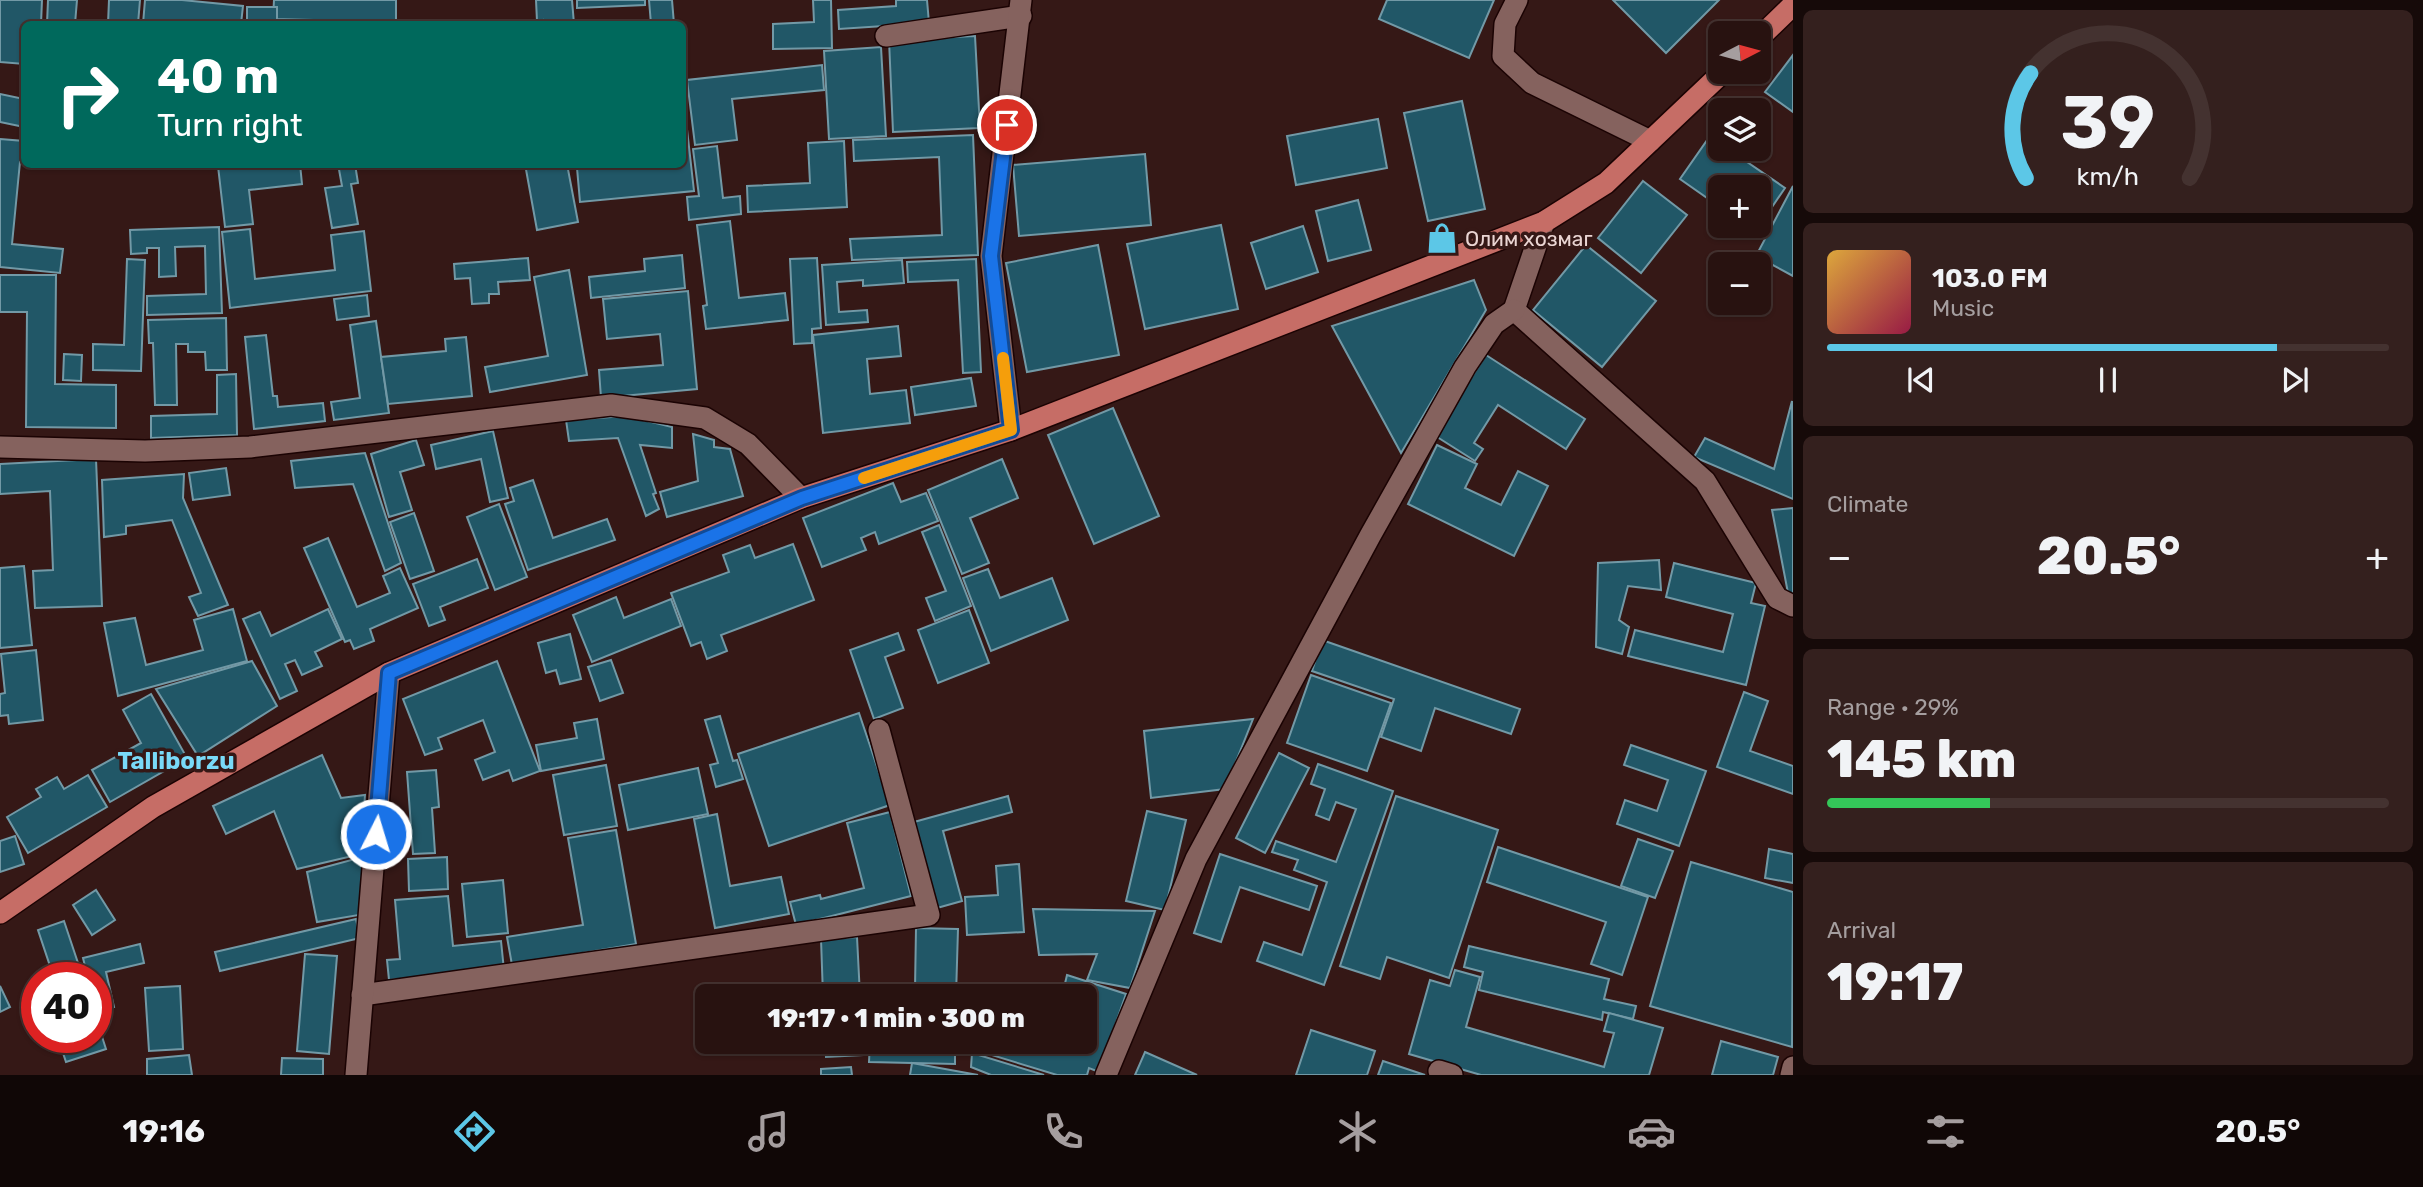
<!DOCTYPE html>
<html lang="en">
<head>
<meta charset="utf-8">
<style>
  :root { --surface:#281210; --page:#34201e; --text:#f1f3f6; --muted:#a59e9f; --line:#443230; --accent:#5cc7e7 }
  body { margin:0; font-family:Rubik,sans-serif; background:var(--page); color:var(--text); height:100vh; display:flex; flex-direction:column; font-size:26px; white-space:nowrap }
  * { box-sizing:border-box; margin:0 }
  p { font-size:23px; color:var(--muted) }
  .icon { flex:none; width:38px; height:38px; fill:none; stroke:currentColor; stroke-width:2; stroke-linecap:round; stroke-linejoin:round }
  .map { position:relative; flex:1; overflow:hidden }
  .details { display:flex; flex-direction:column; gap:10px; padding:10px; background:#160a09; width:630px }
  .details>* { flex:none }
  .hud { position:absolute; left:21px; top:21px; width:665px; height:147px; border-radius:10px; box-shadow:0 2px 5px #0004,0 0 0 2px var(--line); background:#00695c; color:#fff; overflow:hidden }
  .needle { width:46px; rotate:84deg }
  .tools { position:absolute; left:1708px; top:21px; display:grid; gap:14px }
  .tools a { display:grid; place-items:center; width:63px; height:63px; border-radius:10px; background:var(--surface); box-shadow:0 2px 5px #0004,0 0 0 2px var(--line); font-size:35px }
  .speed { position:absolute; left:21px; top:962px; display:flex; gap:14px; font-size:35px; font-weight:700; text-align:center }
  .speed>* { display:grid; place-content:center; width:91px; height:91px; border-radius:50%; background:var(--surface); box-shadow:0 2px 5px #0004,0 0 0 2px var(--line); line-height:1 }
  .speed .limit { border:10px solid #d22; background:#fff; color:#111 }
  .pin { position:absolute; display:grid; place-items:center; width:60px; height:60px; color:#fff; margin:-30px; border:4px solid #fff; border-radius:50%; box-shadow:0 2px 7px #0007 }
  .me { position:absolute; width:77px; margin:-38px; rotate:5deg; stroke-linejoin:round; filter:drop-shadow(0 0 5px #0008) }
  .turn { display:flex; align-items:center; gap:24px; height:147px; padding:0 21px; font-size:32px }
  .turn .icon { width:91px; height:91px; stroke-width:2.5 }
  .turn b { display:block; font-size:49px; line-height:60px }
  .big { font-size:52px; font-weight:800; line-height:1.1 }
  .details .tile { flex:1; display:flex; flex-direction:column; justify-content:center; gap:10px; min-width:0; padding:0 24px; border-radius:10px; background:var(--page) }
  .details .dial { align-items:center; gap:0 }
  .dial svg { height:182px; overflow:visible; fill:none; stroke:var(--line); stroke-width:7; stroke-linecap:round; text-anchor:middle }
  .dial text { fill:var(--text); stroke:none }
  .song { display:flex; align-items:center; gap:21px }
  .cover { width:84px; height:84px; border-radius:10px; background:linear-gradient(135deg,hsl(40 70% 55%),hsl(340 70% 35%)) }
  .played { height:7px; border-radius:4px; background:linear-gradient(90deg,var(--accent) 80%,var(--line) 80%) }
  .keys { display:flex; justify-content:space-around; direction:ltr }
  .heat { display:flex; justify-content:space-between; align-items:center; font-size:38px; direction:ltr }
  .charge { height:10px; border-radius:5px; background:linear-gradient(90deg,#34c759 29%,var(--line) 0) }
  .trip { position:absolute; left:695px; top:984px; width:402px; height:70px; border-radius:10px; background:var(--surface); box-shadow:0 2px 5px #0004,0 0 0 2px var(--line); font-weight:800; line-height:70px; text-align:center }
  .dock { display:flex; height:112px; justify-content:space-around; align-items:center; background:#100706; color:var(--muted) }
  .dock .icon { width:49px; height:49px }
  .dock .on { color:var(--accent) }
  .dock b { font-size:32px; color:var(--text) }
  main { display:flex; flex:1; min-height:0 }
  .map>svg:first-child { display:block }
</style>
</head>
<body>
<main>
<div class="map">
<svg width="1793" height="1075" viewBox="0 0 1793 1075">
  <rect width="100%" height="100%" fill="#351816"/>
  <g fill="#215767" stroke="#7299a6" stroke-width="2">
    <polygon points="0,0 42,0 41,24 24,24 24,64 0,62"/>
    <polygon points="48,0 77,0 75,24 47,24"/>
    <polygon points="109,0 140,0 138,24 108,24"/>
    <polygon points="145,0 182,0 243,6 241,24 143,24"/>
    <polygon points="274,0 396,0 396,22 273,19"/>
    <polygon points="536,0 572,0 574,24 543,24 543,20 537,21"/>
    <polygon points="577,0 645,0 645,5 577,8"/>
    <polygon points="649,0 672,0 674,24 651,24"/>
    <polygon points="813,0 831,0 832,48 773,49 773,24 814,22"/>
    <polygon points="896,0 927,0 929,23 839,29 838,10 896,6"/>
    <polygon points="1387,0 1494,0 1469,58 1379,19"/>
    <polygon points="1613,0 1719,0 1666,53"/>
    <rect x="247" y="7" width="30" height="17"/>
    <polygon points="975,36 980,128 893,132 889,40"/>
    <polygon points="881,47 886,136 829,139 824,51"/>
    <polygon points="1793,55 1793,112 1765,92"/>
    <polygon points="822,65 824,90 732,99 737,140 695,145 687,80"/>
    <polygon points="682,85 694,191 580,202 577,168 618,164 682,164"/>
    <polygon points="0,94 24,99 24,127 0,122"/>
    <polygon points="1462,101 1485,209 1428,221 1404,113"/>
    <polygon points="1378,119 1387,168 1296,185 1287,136"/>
    <polygon points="973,135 978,255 852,260 850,239 942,235 939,157 854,161 853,140"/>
    <polygon points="1710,136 1720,143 1720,149 1728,149 1785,188 1755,232 1747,226 1759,226 1759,187 1720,187 1720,207 1680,179"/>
    <polygon points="0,139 24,141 24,162 20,162 12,244 63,249 60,273 0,267"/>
    <polygon points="844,141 847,207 748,212 747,186 810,183 808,143"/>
    <polygon points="717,146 723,198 740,196 741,214 689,220 687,197 699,196 693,149"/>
    <polygon points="1145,154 1151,225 1019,236 1013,165"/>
    <polygon points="231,164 300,164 302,184 249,190 253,224 225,227 218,166"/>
    <polygon points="338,164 355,164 358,183 351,184 358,224 332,228 325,188 342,186"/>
    <polygon points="525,164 567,164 578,222 537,230"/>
    <polygon points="1643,181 1687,215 1641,273 1598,238"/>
    <polygon points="1793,186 1793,276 1756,256"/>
    <polygon points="1358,200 1371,250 1328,261 1316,211"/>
    <polygon points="730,221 739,298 785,293 788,320 706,329 703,306 707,305 697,225"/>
    <polygon points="1221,225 1238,309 1145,329 1127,244"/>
    <polygon points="1303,226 1318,272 1266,289 1251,243"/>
    <polygon points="219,227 222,313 147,315 147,296 206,294 205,246 175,247 176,276 159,277 159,248 147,248 147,253 131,254 130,230"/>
    <polygon points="250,229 255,279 335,270 331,235 364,231 371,291 230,308 222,232"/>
    <polygon points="1098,245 1119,355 1027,372 1006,263"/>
    <polygon points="1586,245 1656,301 1602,367 1533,310"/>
    <polygon points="682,255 685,288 591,298 589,277 645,271 644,259"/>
    <polygon points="528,258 530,280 498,282 499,294 489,294 489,303 472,304 470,278 455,279 454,264"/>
    <polygon points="817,258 821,328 812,329 812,343 794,344 790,259"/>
    <polygon points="127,259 145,260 141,371 93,370 93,344 124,345"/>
    <polygon points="976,259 981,372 963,373 958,280 908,282 907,262"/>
    <polygon points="902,260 904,283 863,286 863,280 837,282 839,312 867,310 868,322 826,325 822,265"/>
    <polygon points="569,270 587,375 490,392 485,367 548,356 534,277"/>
    <polygon points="0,275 56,275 55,384 116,385 116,428 26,427 27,312 0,312"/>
    <polygon points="1474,280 1486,310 1401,453 1332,326"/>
    <polygon points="688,291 697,389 601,398 599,370 663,365 660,334 607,339 603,299"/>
    <polygon points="367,295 369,316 337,320 334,299"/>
    <polygon points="226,318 227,370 206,370 205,352 188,352 188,344 176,344 177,405 155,405 153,343 149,343 148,320"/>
    <polygon points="376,321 389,413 334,420 331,402 360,398 350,325"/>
    <polygon points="898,326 901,356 867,359 870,394 906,390 910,423 823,433 813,335"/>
    <polygon points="266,335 273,396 277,396 278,407 323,403 325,421 254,429 245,337"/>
    <polygon points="466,337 472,396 388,404 381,357 446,351 445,339"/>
    <polygon points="64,354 82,355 81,381 63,380"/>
    <polygon points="1486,355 1585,419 1566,449 1498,405 1474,443 1483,449 1475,461 1434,435"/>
    <polygon points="236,374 237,435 151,438 151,416 217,414 217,375"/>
    <polygon points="971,378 976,406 915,415 911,387"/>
    <polygon points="1792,401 1793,499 1694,457 1705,438 1774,469"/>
    <polygon points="1113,408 1159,516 1094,544 1048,435"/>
    <polygon points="627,416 672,427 672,448 640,445 656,493 653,494 659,509 646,516 618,438 569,441 566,420"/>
    <polygon points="493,431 508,498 490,502 481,459 436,469 431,445"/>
    <polygon points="693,434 714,440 714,447 730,449 743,496 667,517 660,492 698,481"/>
    <polygon points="416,440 424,465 400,472 412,510 389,517 371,454"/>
    <polygon points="1437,445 1477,464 1465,488 1501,505 1518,471 1548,486 1514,556 1408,504"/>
    <polygon points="365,453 401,563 385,571 353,484 295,488 291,461"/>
    <polygon points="96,459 102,606 35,608 33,571 53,570 50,491 0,494 0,464"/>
    <polygon points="1002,459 1018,498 970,518 989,563 962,574 928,490"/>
    <polygon points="226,468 230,495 193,500 189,473"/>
    <polygon points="184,474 183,498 228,605 198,616 189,597 201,593 172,520 126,526 126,534 104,537 102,480"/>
    <polygon points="533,480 553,538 607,519 615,540 528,570 505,504 514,501 510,488"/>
    <polygon points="893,483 901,502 926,493 938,521 879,544 875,532 861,538 866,550 822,567 803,518"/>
    <polygon points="499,504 527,577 495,590 467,517"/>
    <polygon points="1793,508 1793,595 1788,593 1772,510"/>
    <polygon points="414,513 434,571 410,579 390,522"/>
    <polygon points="939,525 971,606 935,621 926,598 946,591 922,532"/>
    <polygon points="328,538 357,607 390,593 383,576 400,568 418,608 370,629 374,641 354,649 350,640 345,642 304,548"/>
    <polygon points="793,544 814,600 721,635 727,651 707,659 701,642 691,646 671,593 729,572 723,555 750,545 755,558"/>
    <polygon points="477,559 488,588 440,607 445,620 429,626 413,584"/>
    <polygon points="1659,560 1661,590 1628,586 1619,620 1629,627 1622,654 1596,647 1598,563"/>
    <polygon points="1674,563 1756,583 1751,603 1765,606 1746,685 1628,656 1635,630 1723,652 1733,614 1666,597"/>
    <polygon points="24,566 32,645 0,648 0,568"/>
    <polygon points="988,569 1000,598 1052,578 1068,620 991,651 963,578"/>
    <polygon points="616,597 624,618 671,599 681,626 592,662 573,615"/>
    <polygon points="233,609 247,661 118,696 104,623 135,618 146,665 203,650 194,620"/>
    <polygon points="328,609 342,639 315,652 322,666 302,675 295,660 285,664 297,691 280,699 243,619 260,612 271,636"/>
    <polygon points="969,610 989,663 938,683 918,630"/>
    <polygon points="898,633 904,650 885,657 903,708 874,719 850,650"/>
    <polygon points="570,634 581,679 560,684 556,670 546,673 538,643"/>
    <polygon points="1322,640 1520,709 1511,734 1435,708 1421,751 1381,737 1394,699 1312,671"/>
    <polygon points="36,650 43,720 9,724 8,715 0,716 0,694 5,693 1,654"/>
    <polygon points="611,660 623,693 600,701 588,667"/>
    <polygon points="252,661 277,706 198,756 156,689"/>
    <polygon points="497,661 540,771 513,781 509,770 483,780 475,760 495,752 483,720 438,738 442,749 425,755 403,699"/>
    <polygon points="1311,675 1391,703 1367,771 1287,743"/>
    <polygon points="1744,692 1768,701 1750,751 1793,766 1793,794 1717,767"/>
    <polygon points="151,694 187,758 110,802 92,770 141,743 123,710"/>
    <polygon points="859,713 890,805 769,846 738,754"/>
    <polygon points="720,716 733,761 737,760 743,779 716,787 710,765 718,763 705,720"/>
    <polygon points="597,719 604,759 541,771 536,745 577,738 574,723"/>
    <polygon points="1253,719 1225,789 1151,798 1144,731"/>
    <polygon points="1631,745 1706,771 1679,846 1617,824 1625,800 1657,811 1668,780 1624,765"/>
    <polygon points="1279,753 1309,768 1265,853 1236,838"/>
    <polygon points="322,755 341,798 365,795 361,854 297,869 274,811 226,834 213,806"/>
    <polygon points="1318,764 1393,791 1324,985 1257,961 1264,942 1302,955 1327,882 1294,870 1298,860 1272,852 1276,841 1336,862 1356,809 1336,802 1329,820 1316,815 1325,789 1311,784"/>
    <polygon points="606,765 617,826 564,835 553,775"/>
    <polygon points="698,768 708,814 628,830 619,785"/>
    <polygon points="436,770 439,807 432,808 435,853 413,854 407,772"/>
    <polygon points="88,775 107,807 28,853 7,817 41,797 36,789 57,777 64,789"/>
    <polygon points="1008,796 1012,812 943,831 962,901 937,908 914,822"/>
    <polygon points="1396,796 1498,830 1449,978 1387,957 1380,979 1340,966"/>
    <polygon points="1147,811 1186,820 1165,910 1126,901"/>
    <polygon points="890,812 911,896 796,925 790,902 820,895 821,899 864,888 847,823"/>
    <polygon points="717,814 730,886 781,877 789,914 715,928 694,819"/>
    <polygon points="616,830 636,944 512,965 507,937 583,925 568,838"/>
    <polygon points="15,836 24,864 0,872 0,841"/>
    <polygon points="1638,839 1673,851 1655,898 1621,886"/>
    <polygon points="1498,847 1648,897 1622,975 1591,964 1606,922 1487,882"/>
    <polygon points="1769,849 1793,854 1793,883 1765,878"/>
    <polygon points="1220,854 1317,886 1309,910 1240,887 1221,942 1194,933"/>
    <polygon points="366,856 359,915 317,922 307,872"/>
    <polygon points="447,857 448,889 409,891 408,859"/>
    <polygon points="1691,862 1793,892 1792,1047 1650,1006"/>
    <polygon points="1019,864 1024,932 967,935 965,897 998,895 996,866"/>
    <polygon points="503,880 508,933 467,937 462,884"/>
    <polygon points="96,890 115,920 92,935 73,905"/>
    <polygon points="448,896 453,946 501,941 504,970 389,980 387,960 400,959 395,900"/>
    <polygon points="1033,909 1155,911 1130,988 1087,980 1097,954 1039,955"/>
    <polygon points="356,919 360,938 220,971 215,952"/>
    <polygon points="64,921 83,978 54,978 38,930"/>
    <polygon points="916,928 958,929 956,996 931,996 931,989 915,989"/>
    <polygon points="857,937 860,996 823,996 821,939"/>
    <polygon points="140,944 144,963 106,972 114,1007 96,1011 96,978 88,978 83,958"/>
    <polygon points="1469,946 1609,979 1604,999 1636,1006 1633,1019 1603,1012 1602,1020 1479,990 1483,972 1464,967"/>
    <polygon points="305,954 337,956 329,1054 297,1051"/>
    <polygon points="1455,970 1480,977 1466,1027 1604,1067 1614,1033 1604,1031 1609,1013 1663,1028 1649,1075 1481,1075 1409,1054 1430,980 1450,986"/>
    <polygon points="1067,975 1126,994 1099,1072 1089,1068 1087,1075 1057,1075 959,1045 959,1041 1085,1041 1085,996 1062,996"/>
    <polygon points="0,986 10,1007 0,1012"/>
    <polygon points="180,986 183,1049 149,1051 145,988"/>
    <polygon points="961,991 989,991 990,996 961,996"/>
    <polygon points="96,1018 106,1049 66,1062 58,1038 96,1038"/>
    <polygon points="1311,1030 1375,1051 1367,1075 1296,1075"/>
    <polygon points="825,1041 863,1041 863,1055 826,1057"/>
    <polygon points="870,1041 955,1041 955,1064 869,1062"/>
    <polygon points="1721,1041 1778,1057 1773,1075 1712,1075"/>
    <polygon points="1145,1052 1197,1075 1135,1075"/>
    <polygon points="972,1053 1044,1075 991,1075 971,1067"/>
    <polygon points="189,1055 192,1075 147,1075 147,1059"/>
    <polygon points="282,1058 323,1059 323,1075 281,1075"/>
    <polygon points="1383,1061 1425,1075 1378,1075"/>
    <polygon points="912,1063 978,1075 910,1075"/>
    <polygon points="851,1067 852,1075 821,1075 821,1069"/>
  </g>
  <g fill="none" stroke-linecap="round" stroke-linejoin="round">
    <defs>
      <g id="minor">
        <polyline points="1517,0 1505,24 1503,56 1532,83 1650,141"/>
        <polyline points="886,36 1021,16"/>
        <polyline points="1544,222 1514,310 1705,481 1777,598 1793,606"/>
        <polyline points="1011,430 991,256 1021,0"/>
        <polyline points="0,447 145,451 250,447 611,405 705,418 748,444 801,498"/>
        <polyline points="362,995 929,915 879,730"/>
        <polyline points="1439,1071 1452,1075"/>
        <polyline points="356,1075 389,673"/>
        <polyline points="1106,1075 1196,859 1370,536 1465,367 1494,324 1514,310"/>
        <polyline points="1791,1075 1793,1067"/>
      </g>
      <g id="major">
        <polyline points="1759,38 1793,5"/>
        <polyline points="0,913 153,807 389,673 801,498 1011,430 1544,222 1606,183 1723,72"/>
      </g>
    </defs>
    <use href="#minor" stroke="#1b0303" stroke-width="24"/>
    <use href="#major" stroke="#1b0303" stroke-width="24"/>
    <use href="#minor" stroke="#85625e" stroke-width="21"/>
    <use href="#major" stroke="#c66d66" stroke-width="21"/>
  </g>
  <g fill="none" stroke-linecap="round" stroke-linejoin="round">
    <defs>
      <polyline id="route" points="376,834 389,673 802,498 1011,430 991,256 1007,125"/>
    </defs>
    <use href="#route" stroke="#114b97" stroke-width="18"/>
    <use href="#route" stroke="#1a73e8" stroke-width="12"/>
    <polyline stroke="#f59e0b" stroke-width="12" points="864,478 1011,430 1003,358"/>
  </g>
  <defs>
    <symbol id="shop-bare" viewBox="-9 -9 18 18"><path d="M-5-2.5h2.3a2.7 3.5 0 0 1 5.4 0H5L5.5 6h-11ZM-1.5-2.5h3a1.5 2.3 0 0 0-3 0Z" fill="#5cc7e7" stroke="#351816" stroke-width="2.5" paint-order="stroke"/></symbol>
  </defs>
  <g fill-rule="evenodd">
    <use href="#shop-bare" x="1420" y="216" width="44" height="44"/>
  </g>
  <g text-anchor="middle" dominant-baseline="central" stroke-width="7" stroke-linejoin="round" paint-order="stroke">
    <g font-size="21" fill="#ead5d3" stroke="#351816" text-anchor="start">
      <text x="1465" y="238">Олим хозмаг</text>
    </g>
    <g font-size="24" font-weight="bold" fill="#79daf8" stroke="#351816">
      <text x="176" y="761">Talliborzu</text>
    </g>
  </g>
</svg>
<div class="tools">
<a><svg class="needle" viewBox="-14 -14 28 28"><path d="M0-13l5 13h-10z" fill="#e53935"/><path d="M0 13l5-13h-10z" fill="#a59e9f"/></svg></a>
<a><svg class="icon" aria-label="layers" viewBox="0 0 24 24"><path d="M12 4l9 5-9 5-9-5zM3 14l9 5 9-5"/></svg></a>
<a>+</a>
<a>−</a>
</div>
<div class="speed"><div class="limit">40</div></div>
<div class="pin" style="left:1007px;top:125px;background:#d93025"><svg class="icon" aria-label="arrive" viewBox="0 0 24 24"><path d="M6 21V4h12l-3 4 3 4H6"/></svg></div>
<svg class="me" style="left:376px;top:834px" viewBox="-20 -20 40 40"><circle r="17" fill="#1a73e8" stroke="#fff" stroke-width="3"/><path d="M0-11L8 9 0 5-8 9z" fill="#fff"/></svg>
<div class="trip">19:17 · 1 min · 300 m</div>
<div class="hud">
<div class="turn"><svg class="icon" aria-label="right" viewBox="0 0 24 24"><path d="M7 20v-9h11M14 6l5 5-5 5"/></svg><div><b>40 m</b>Turn right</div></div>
</div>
</div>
<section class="details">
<div class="tile dial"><svg viewBox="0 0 100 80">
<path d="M14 69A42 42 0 1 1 86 69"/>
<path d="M14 69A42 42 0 0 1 16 23" stroke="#5cc7e7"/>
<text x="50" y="56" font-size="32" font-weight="700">39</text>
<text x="50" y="72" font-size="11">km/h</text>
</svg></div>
<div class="tile">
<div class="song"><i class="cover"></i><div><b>103.0 FM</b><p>Music</p></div></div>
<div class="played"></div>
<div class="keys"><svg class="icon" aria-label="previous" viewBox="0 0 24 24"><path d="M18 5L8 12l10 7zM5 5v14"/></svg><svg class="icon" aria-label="pause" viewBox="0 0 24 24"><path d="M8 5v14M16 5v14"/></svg><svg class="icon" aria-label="next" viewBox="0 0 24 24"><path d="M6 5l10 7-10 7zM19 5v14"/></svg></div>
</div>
<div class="tile"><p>Climate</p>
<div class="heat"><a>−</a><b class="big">20.5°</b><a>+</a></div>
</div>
<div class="tile"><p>Range · 29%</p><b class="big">145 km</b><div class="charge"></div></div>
<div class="tile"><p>Arrival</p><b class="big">19:17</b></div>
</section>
</main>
<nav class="dock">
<b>19:16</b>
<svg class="icon on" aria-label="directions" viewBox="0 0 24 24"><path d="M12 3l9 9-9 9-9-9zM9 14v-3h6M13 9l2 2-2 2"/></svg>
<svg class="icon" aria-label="music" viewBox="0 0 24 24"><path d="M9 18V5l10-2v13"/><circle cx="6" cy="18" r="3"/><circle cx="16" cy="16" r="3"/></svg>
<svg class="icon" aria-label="phone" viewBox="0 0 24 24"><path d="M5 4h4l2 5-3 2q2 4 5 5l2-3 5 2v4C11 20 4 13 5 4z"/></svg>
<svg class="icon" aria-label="climate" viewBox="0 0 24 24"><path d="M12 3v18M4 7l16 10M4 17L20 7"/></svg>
<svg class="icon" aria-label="car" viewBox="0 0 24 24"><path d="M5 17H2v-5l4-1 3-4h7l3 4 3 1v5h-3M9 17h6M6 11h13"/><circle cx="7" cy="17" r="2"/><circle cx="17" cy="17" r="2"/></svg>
<svg class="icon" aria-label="filters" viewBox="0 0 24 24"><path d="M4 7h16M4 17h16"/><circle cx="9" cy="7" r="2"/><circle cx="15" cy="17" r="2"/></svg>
<b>20.5°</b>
</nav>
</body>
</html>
